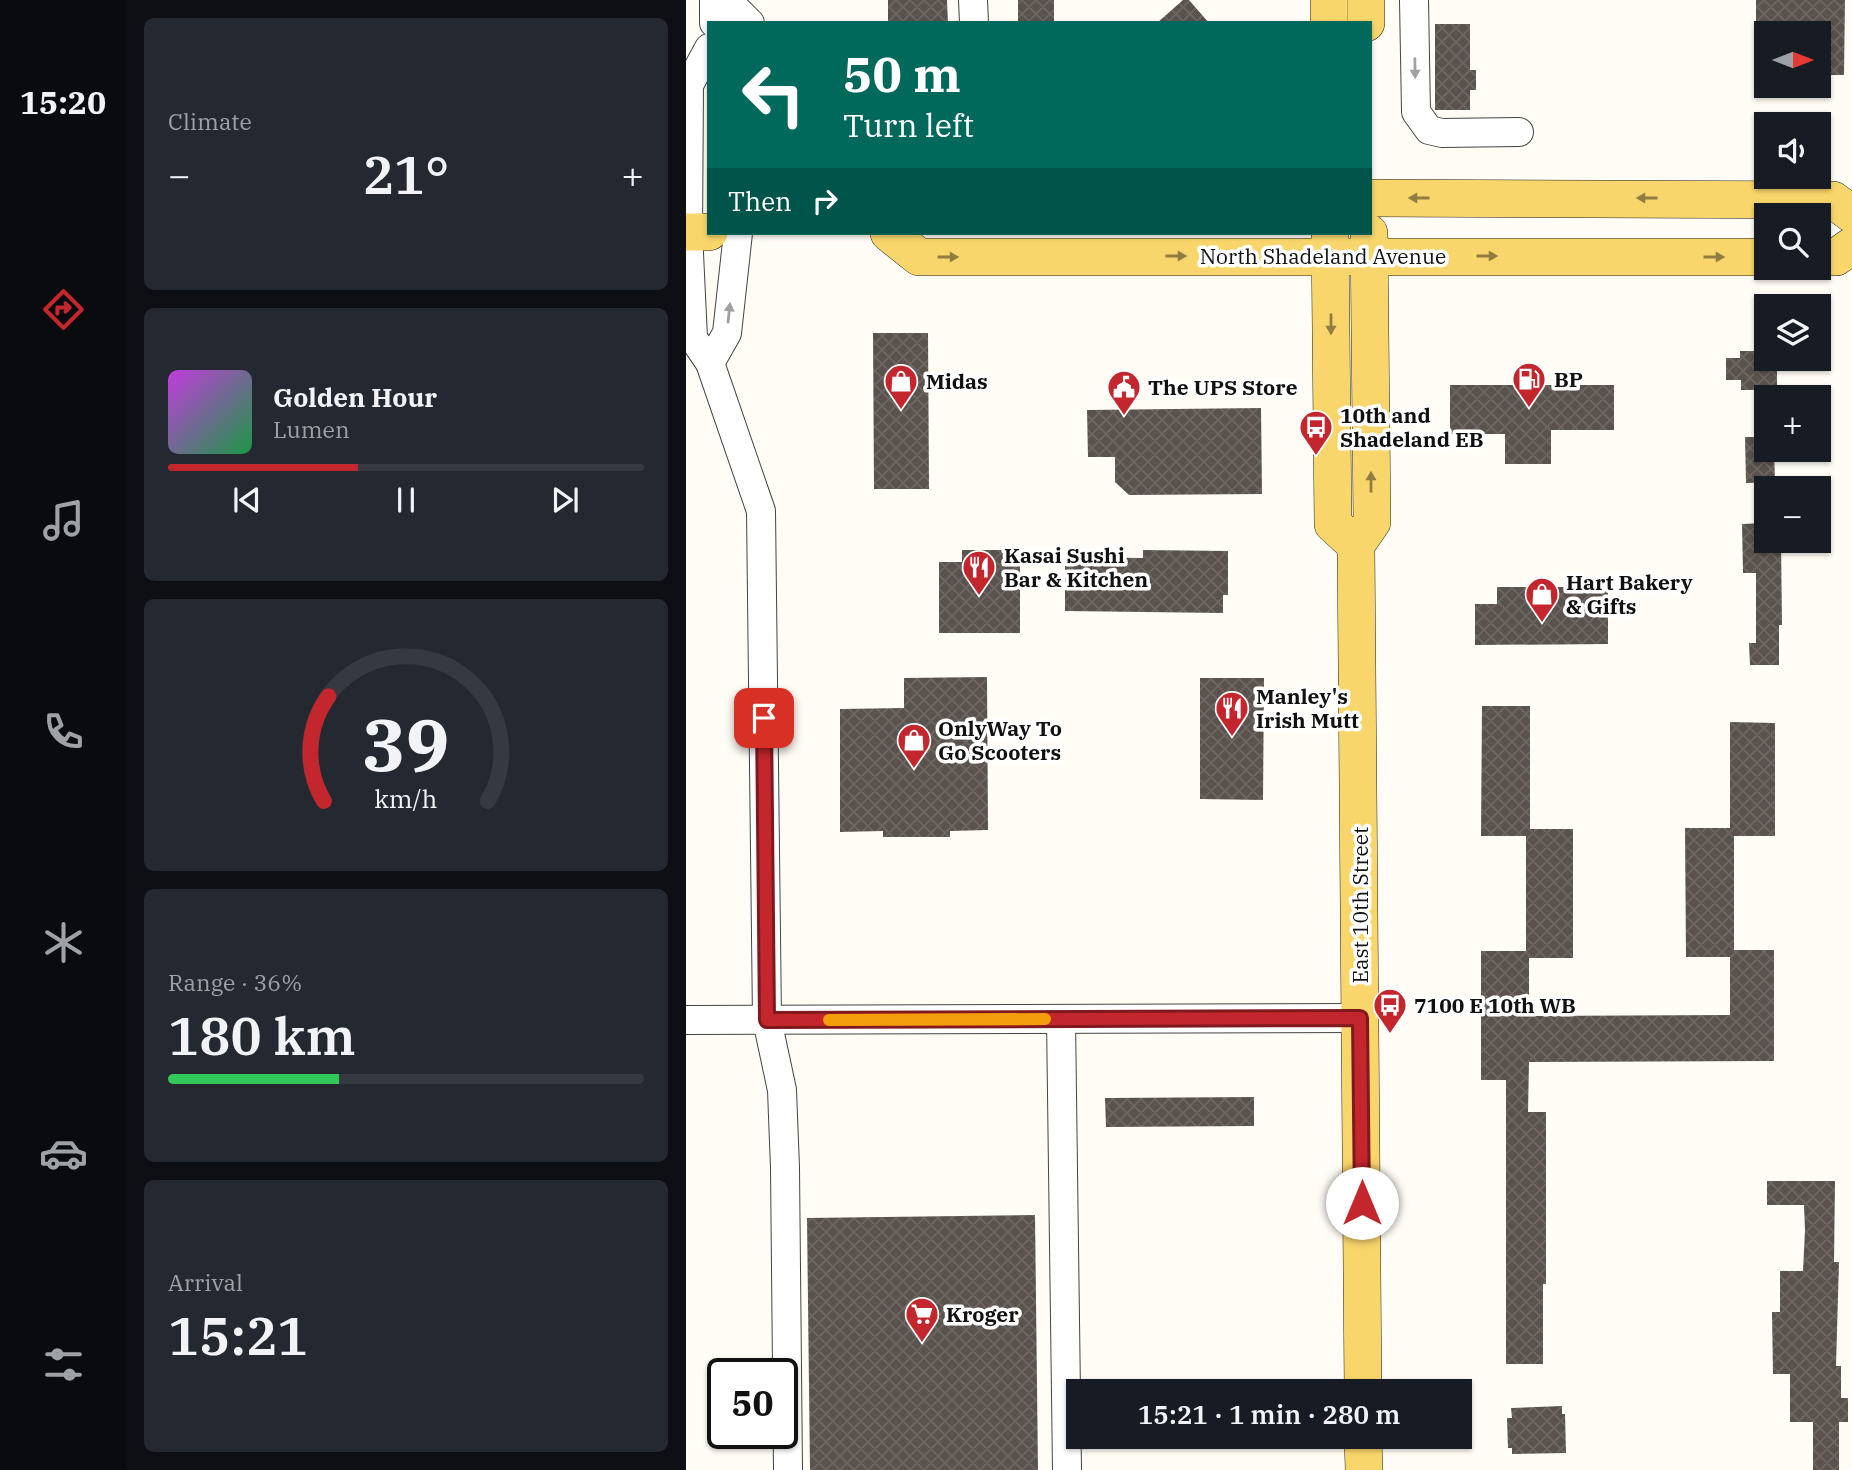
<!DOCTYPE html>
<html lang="en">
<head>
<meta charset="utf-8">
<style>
  :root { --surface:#171b24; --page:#242831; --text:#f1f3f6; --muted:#9ea1a6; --line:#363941; --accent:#c4262e }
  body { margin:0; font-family:"IBM Plex Serif",serif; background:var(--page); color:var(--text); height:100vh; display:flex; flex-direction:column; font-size:26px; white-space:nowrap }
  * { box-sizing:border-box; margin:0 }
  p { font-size:23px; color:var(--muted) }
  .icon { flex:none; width:38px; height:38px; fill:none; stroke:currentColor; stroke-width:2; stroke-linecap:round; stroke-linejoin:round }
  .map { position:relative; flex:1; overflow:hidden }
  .panel { display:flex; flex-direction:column; gap:18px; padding:18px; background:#0d0f14; width:560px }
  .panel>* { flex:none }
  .hud { position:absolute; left:21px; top:21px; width:665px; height:214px; border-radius:0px; box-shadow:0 2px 5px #0004; background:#00695c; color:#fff; overflow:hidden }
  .needle { width:46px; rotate:90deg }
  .tools { position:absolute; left:1068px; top:21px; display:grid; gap:14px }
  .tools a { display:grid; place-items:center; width:77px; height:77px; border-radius:0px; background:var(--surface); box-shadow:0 2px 5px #0004; font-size:35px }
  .speed { position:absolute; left:21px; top:1358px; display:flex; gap:14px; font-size:35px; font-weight:700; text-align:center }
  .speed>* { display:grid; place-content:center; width:91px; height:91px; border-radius:50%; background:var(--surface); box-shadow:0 2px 5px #0004; line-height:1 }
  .speed .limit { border:4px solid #111; border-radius:10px; background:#fff; color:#111 }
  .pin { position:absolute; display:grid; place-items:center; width:60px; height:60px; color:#fff; margin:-30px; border-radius:14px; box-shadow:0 4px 10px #0006 }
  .me { position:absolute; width:77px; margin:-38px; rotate:0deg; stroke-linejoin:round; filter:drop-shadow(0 0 5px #0008) }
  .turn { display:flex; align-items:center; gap:24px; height:147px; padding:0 21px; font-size:32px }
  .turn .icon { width:91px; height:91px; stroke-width:2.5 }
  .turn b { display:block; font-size:49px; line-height:60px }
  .then { display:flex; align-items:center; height:66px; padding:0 21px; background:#0003; gap:14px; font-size:26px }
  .big { font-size:52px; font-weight:600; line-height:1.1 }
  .panel .card { flex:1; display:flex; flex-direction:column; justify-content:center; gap:10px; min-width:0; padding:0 24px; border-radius:10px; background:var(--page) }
  .panel .dial { align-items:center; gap:0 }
  .dial svg { height:182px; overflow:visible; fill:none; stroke:var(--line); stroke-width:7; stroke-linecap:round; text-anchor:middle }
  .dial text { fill:var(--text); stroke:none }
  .song { display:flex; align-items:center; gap:21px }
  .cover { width:84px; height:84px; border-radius:10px; background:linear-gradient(135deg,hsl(290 70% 55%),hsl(140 70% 35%)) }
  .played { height:7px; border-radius:4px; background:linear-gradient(90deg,var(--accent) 40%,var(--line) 40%) }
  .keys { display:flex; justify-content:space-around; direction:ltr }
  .heat { display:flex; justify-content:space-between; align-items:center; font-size:38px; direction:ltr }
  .charge { height:10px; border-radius:5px; background:linear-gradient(90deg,#34c759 36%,var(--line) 0) }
  .trip { position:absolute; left:380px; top:1379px; width:406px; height:70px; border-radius:0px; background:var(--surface); box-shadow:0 2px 5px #0004; font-weight:600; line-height:70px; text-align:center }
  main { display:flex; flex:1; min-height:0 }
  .dock { display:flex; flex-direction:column; width:126px; justify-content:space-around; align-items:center; background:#090b0e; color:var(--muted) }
  .dock .icon { width:49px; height:49px }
  .dock .selected { color:var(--accent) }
  .dock b { font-size:32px; color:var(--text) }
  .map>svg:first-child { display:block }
</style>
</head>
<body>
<main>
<nav class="dock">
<b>15:20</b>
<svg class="icon selected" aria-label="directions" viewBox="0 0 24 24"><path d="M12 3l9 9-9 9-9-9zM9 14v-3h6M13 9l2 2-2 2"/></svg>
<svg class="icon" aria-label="music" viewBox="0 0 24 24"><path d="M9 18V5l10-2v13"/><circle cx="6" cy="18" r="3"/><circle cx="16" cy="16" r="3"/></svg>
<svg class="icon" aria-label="phone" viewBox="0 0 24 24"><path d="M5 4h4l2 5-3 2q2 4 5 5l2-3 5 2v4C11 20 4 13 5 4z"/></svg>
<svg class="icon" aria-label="climate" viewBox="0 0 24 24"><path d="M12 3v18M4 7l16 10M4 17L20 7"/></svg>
<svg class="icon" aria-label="car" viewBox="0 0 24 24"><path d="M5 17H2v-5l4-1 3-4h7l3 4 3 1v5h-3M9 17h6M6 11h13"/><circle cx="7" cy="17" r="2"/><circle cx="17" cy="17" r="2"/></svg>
<svg class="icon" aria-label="filters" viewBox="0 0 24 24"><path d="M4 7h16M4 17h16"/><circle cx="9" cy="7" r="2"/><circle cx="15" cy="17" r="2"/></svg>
</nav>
<section class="panel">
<div class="card"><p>Climate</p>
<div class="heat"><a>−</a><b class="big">21°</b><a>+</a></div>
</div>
<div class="card">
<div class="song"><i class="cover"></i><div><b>Golden Hour</b><p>Lumen</p></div></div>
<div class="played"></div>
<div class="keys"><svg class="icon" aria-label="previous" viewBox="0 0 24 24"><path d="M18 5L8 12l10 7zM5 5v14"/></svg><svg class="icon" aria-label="pause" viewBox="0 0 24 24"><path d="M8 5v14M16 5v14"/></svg><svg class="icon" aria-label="next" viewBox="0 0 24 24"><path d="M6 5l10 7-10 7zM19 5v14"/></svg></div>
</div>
<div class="card dial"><svg viewBox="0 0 100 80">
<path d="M14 69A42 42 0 1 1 86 69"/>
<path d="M14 69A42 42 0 0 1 16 23" stroke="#c4262e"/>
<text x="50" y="56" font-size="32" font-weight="700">39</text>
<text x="50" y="72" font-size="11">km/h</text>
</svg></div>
<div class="card"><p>Range · 36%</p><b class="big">180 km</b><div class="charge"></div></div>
<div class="card"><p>Arrival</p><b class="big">15:21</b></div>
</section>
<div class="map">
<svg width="1166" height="1470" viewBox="0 0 1166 1470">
  <defs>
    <pattern id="building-cross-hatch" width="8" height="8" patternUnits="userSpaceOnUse" patternTransform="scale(1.75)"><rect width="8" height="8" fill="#5a524d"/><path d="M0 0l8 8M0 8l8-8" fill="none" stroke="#6d6662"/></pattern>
  </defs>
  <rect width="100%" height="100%" fill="#fffdf5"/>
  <g fill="url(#building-cross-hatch)">
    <polygon points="202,0 261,0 262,23 202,23"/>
    <rect x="332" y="0" width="36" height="23"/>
    <polygon points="497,0 503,0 523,23 471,23"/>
    <polygon points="1070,0 1159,0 1158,75 1132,75 1132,33 1070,33"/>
    <polygon points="749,24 784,24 784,70 790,70 790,90 784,90 784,110 749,110"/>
    <polygon points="187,333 242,333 243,489 188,489"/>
    <polygon points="1054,351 1080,351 1080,359 1091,359 1091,390 1055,390 1055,380 1040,380 1040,358 1054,358"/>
    <polygon points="764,385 928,385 928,430 865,430 865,464 819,464 819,434 764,434"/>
    <polygon points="575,408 576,494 443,495 429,482 429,457 402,457 401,410"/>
    <polygon points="1059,437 1080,437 1080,450 1088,450 1089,482 1060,483"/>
    <polygon points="1080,523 1080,541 1095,541 1096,625 1093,625 1093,665 1064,665 1063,643 1070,643 1070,573 1057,573 1056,524"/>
    <polygon points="276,550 334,550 334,633 253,633 253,562 276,562"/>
    <polygon points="457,550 542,551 542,595 537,595 537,613 379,611 379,557 457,558"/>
    <polygon points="811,587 922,587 922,644 789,645 789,604 811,604"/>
    <polygon points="301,677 302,830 264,831 264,837 197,837 197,831 154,832 154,709 218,708 218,678"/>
    <polygon points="514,678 578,678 577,800 514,799"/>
    <polygon points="796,706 844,706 844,829 887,829 887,958 843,958 843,1016 1044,1015 1044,957 1000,957 999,828 1044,828 1044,722 1089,723 1089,836 1048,836 1048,950 1088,950 1088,1061 843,1062 842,1112 860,1112 860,1284 857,1284 857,1364 820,1364 820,1080 795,1080 795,951 840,951 840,836 795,836"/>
    <polygon points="568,1097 568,1126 420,1127 419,1098"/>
    <polygon points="1081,1181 1149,1181 1148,1262 1153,1262 1150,1366 1155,1366 1155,1398 1162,1398 1162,1422 1153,1422 1153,1470 1127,1470 1127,1422 1104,1422 1104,1374 1087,1374 1086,1312 1094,1312 1094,1271 1117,1271 1119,1230 1118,1205 1081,1205"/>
    <polygon points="349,1215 352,1470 124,1470 121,1218"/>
    <polygon points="876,1406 876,1414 879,1414 880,1453 826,1454 826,1448 822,1448 821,1418 826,1418 825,1408"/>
  </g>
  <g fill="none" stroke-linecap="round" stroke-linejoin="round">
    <defs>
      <g id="minor">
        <polyline points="28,0 28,23"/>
        <polyline points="41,0 64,23"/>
        <polyline points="287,0 288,23"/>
        <polyline points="728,0 730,112 743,130 756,133 833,132"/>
        <polyline points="23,48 3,85 2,232 7,338 24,363 41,333 52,233"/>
        <polyline points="24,363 75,511 81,1020 96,1090 99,1168 102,1470"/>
        <polyline points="375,1019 381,1470"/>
        <polyline points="0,1020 674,1018"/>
      </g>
      <g id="major">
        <polyline points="643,0 643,23"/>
        <polyline points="680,0 680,23"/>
        <polyline points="684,198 1147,200 1166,214"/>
        <polyline points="0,232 23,232"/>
        <polyline points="203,233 233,257 1080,257"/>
        <polyline points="644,234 647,524 670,545"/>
        <polyline points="1132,257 1150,257 1166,246"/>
        <polyline points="677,1391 670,545 686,522 683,233"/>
        <polyline points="677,1437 678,1470"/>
      </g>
    </defs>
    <use href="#minor" stroke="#444" stroke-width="30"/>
    <use href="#major" stroke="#222" stroke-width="38"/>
    <use href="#minor" stroke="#fff" stroke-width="28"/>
    <use href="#major" stroke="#f9d66b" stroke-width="37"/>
  </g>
  <defs><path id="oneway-solid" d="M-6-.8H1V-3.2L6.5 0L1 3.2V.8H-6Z" transform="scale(1.75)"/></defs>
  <g fill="#a0a0a0">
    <use href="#oneway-solid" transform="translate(729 68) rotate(89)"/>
    <use href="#oneway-solid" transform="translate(43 313) rotate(-84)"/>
  </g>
  <g fill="#917d42">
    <use href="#oneway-solid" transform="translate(733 198) rotate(180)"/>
    <use href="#oneway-solid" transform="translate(961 198) rotate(180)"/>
    <use href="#oneway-solid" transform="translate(490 256)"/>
    <use href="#oneway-solid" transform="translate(801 256)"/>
    <use href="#oneway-solid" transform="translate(262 257)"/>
    <use href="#oneway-solid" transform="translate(1028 257)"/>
    <use href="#oneway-solid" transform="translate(645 324) rotate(90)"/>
    <use href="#oneway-solid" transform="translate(685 482) rotate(-90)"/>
  </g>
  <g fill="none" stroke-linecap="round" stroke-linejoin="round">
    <defs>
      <polyline id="route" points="78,718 81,1020 674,1018 676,1203"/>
    </defs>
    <use href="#route" stroke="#7f191e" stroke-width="18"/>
    <use href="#route" stroke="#c4262e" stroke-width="12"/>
    <polyline stroke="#f59e0b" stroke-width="12" points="143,1020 359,1019"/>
  </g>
  <defs>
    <symbol id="fuel-pin" viewBox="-11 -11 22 30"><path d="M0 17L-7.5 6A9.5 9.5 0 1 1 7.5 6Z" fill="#c4262e" stroke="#fff"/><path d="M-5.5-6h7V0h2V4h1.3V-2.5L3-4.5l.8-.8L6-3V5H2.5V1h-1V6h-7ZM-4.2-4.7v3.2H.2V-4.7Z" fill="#fff"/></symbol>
    <symbol id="shop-pin" viewBox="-11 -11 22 30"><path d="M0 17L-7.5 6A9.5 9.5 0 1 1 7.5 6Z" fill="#c4262e" stroke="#fff"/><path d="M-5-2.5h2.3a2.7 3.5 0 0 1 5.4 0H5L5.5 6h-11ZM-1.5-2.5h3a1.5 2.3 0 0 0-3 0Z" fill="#fff"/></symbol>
    <symbol id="civic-pin" viewBox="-11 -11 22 30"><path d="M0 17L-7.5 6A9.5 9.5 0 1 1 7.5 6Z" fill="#c4262e" stroke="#fff"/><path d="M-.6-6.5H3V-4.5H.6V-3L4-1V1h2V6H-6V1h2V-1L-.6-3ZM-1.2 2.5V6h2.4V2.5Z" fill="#fff"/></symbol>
    <symbol id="bus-pin" viewBox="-11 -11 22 30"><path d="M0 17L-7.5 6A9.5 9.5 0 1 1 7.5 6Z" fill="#c4262e" stroke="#fff"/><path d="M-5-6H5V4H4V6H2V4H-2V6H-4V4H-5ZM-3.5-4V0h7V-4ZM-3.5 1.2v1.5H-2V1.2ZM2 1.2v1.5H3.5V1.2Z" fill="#fff"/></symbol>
    <symbol id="restaurant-pin" viewBox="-11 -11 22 30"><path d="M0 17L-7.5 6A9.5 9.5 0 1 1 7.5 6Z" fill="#c4262e" stroke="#fff"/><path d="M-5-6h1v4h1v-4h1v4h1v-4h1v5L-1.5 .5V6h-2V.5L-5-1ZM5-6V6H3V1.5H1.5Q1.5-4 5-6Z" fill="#fff"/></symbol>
    <symbol id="supermarket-pin" viewBox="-11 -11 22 30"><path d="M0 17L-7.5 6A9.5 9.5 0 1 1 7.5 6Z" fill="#c4262e" stroke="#fff"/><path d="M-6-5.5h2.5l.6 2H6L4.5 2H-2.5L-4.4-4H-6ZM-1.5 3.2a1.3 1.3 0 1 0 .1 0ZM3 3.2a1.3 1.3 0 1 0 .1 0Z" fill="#fff"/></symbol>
  </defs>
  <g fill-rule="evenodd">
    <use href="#fuel-pin" x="824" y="360" width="38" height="52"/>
    <use href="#shop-pin" x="196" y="362" width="38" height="52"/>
    <use href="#civic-pin" x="419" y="368" width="38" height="52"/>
    <use href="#bus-pin" x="611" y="408" width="38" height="52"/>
    <use href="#restaurant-pin" x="274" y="548" width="38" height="52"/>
    <use href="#shop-pin" x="837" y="575" width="38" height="52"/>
    <use href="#restaurant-pin" x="527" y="689" width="38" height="52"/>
    <use href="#shop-pin" x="209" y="721" width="38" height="52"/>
    <use href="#bus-pin" x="685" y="986" width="38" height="52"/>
    <use href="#supermarket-pin" x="217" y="1295" width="38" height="52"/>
  </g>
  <g text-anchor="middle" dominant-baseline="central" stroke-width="7" stroke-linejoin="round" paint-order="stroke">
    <g font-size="21" fill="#111" stroke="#fff">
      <text x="637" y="256">North Shadeland Avenue</text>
      <text transform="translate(674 905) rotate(-90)">East 10th Street</text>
    </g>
    <g font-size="21" font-weight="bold" fill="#111" stroke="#fff" text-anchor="start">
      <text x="868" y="379">BP</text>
      <text x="240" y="381">Midas</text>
      <text x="462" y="387">The UPS Store</text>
      <text x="654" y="415">10th and<tspan x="654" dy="24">Shadeland EB</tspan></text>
      <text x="318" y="555">Kasai Sushi<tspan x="318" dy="24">Bar &amp; Kitchen</tspan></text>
      <text x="880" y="582">Hart Bakery<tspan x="880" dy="24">&amp; Gifts</tspan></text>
      <text x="570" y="696">Manley's<tspan x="570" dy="24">Irish Mutt</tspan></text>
      <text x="252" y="728">OnlyWay To<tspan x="252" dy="24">Go Scooters</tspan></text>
      <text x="728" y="1005">7100 E 10th WB</text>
      <text x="260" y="1314">Kroger</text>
    </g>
  </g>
</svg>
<div class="tools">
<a><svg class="needle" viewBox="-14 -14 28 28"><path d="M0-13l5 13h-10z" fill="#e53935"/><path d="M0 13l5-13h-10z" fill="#9ea1a6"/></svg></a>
<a><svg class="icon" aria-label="sound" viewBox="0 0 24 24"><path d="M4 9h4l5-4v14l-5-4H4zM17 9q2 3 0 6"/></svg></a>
<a><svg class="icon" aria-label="search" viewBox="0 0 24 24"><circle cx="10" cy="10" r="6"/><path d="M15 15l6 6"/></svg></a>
<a><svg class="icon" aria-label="layers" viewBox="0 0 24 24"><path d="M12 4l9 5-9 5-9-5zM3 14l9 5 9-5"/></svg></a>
<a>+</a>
<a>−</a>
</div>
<div class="speed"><div class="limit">50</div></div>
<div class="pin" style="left:78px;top:718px;background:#d93025"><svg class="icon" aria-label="arrive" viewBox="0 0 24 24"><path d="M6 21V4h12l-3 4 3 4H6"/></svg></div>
<svg class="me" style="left:676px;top:1203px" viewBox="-20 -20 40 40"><circle r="19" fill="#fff"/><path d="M0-13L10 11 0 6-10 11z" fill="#c4262e"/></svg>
<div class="trip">15:21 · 1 min · 280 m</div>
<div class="hud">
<div class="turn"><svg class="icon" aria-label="left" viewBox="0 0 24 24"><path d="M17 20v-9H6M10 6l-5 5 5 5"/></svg><div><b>50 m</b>Turn left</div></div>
<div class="then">Then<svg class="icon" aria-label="right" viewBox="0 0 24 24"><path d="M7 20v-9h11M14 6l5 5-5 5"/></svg></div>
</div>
</div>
</main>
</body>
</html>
